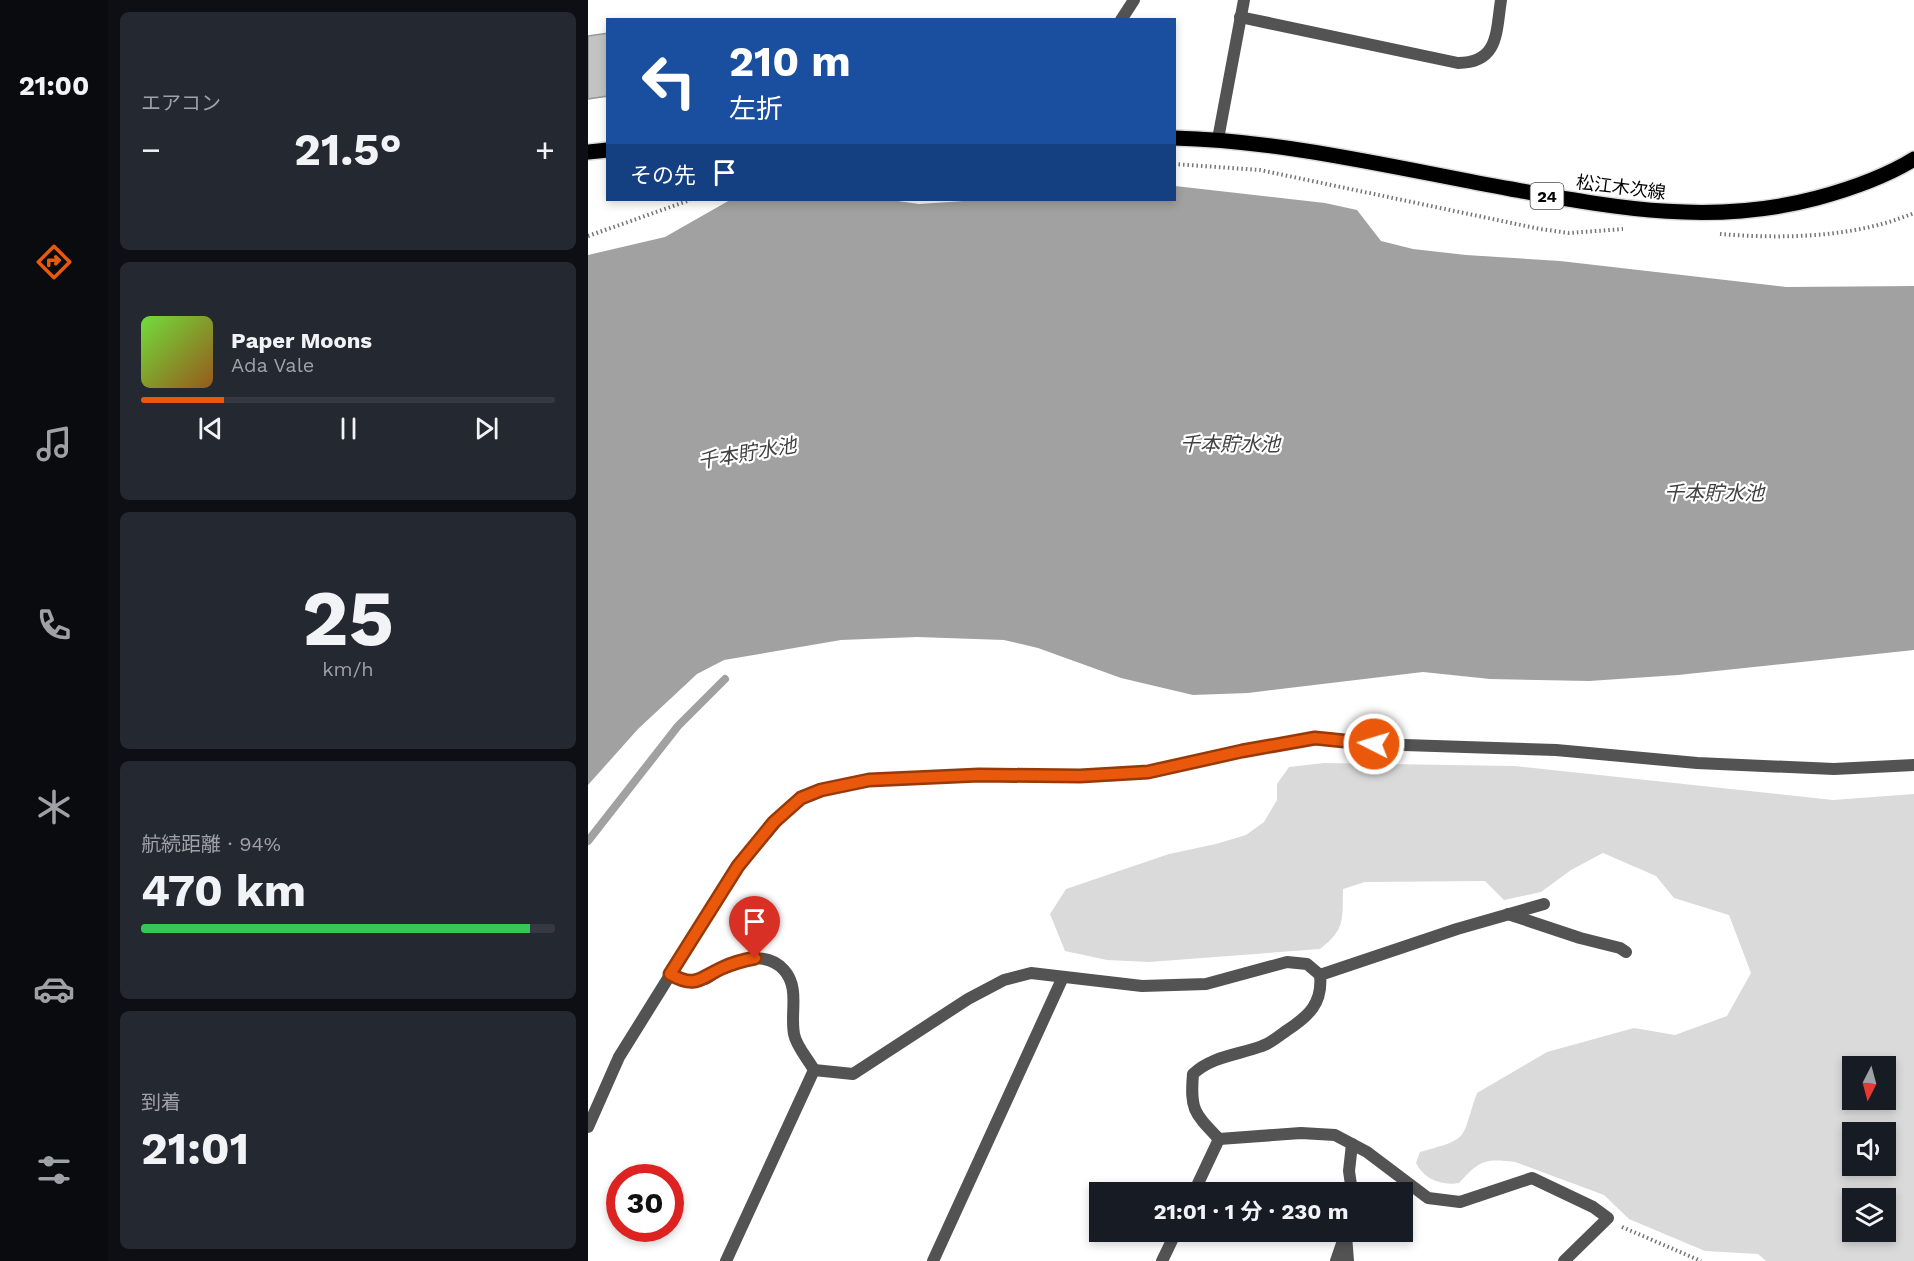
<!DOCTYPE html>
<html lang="ja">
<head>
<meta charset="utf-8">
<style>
  :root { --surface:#171b24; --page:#242831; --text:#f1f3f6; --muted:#9ea1a6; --line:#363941; --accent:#ea580c }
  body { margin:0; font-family:"Work Sans","Noto Sans JP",sans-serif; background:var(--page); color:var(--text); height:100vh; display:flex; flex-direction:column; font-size:22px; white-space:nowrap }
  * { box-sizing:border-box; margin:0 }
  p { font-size:20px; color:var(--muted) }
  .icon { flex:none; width:33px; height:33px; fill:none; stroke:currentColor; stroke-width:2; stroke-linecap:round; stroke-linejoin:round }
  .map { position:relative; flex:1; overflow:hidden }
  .drawer { display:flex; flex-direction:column; gap:12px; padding:12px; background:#0d0f14; width:480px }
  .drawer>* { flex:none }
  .hud { position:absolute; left:18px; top:18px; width:570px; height:183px; border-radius:0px; box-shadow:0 3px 9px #0003; background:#1a4fa0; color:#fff; overflow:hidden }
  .needle { width:39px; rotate:186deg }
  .controls { position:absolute; left:1254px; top:1056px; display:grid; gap:12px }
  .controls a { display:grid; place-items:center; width:54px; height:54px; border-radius:0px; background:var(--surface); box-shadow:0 3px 9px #0003; font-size:30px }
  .speed { position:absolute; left:18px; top:1164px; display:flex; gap:12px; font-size:30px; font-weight:700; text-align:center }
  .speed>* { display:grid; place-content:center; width:78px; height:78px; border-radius:50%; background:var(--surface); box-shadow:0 3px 9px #0003; line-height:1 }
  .speed .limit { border:9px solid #d22; background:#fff; color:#111 }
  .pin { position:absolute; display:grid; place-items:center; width:51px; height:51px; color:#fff; margin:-62px -26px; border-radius:50% 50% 50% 0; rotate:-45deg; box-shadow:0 0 6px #0007 }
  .pin .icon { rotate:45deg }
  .me { position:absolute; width:66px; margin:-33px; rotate:275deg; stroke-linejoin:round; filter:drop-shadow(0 0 4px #0008) }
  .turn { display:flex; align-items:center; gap:21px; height:126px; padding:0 24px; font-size:27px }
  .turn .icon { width:78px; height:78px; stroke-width:2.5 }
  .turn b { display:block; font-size:42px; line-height:51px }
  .then { display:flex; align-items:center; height:57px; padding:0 24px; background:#0003; gap:12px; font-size:22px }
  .big { font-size:45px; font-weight:700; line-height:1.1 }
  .drawer .tile { flex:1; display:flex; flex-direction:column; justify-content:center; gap:9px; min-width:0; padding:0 21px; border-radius:9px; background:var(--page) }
  .drawer .dial { align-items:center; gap:0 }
  .dial b { font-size:78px; line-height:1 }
  .song { display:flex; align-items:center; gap:18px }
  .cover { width:72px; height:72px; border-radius:9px; background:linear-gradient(135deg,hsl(100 70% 55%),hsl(30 70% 35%)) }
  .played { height:6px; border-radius:3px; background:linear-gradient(90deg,var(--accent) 20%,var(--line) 20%) }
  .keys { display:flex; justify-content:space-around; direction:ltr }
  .heat { display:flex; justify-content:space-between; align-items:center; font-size:33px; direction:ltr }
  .charge { height:9px; border-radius:4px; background:linear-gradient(90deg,#34c759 94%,var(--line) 0) }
  .trip { position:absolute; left:501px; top:1182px; width:324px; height:60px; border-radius:0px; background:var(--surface); box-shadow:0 3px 9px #0003; font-weight:700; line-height:60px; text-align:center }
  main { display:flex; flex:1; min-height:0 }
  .tabs { display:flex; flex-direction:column; width:108px; justify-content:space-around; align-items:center; background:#090b0e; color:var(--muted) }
  .tabs .icon { width:42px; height:42px }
  .tabs .current { color:var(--accent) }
  .tabs b { font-size:27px; color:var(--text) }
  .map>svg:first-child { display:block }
</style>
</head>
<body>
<main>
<nav class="tabs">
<b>21:00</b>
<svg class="icon current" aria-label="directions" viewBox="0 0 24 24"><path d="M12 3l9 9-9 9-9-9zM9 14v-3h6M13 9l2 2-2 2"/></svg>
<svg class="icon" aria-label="music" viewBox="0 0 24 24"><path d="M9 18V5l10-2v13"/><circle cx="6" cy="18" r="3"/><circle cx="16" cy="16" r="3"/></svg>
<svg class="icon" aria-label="phone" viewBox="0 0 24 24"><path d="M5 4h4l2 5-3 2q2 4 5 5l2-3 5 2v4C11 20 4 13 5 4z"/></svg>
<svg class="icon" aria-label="climate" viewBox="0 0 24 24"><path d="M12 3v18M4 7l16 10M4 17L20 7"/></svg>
<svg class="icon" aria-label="car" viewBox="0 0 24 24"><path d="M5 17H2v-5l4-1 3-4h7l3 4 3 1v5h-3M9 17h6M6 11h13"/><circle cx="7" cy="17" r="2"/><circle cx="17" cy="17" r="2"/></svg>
<svg class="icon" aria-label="filters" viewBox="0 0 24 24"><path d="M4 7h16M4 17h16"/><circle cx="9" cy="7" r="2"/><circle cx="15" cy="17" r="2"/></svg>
</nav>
<section class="drawer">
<div class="tile"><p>エアコン</p>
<div class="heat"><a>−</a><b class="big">21.5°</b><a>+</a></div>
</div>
<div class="tile">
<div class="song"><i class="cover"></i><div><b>Paper Moons</b><p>Ada Vale</p></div></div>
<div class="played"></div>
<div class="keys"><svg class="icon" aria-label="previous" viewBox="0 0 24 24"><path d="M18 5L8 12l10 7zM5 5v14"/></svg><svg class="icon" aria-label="pause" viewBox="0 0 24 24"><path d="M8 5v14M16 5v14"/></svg><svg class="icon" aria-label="next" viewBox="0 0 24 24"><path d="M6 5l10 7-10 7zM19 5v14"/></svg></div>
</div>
<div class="tile dial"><b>25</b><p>km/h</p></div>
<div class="tile"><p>航続距離 · 94%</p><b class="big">470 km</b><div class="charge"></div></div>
<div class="tile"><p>到着</p><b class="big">21:01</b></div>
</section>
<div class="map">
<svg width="1326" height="1261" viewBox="0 0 1326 1261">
  <rect width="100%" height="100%" fill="#fff"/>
  <path fill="#dadada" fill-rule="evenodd" d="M736,763L927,766L1245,800L1326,794V1261H1178L1170,1254L1117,1251L1041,1219L1016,1195L927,1162C896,1158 891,1161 871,1183C853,1186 836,1179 828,1163L832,1152C884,1138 872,1140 889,1093L959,1052L1046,1028L1087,1035L1139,1016L1163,973L1141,915L1086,898L1068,876L1015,853L983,870L953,892L916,900L897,881L777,882L755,889C754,919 758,929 732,949L561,962L519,960L477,951L462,914L478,889L581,854L628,844L658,835L676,822L689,800V784L701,767ZM1264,1066H1298V1100H1264ZM1264,1132H1298V1166H1264ZM1264,1198H1298V1232H1264Z"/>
  <polygon fill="#a1a1a1" points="587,186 737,203 769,210 793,241 825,249 878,255 972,261 1198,287 1326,286 1326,650 1090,675 1001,681 902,679 835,672 660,693 605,695 533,678 450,648 416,640 329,637 253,640 136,660 109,674 50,729 0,785 0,255 77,237 142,200 303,200 331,204 390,200 586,200"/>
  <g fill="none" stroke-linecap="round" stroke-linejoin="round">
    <polyline stroke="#a1a1a1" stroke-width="8" points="0,841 90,726 137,679"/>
  </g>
  <polygon fill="#c3c3c3" stroke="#979797" stroke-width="1.5" points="20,33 20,96 0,99 0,36"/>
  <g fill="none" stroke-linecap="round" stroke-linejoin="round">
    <defs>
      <g id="primary">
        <path d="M586,138C700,141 812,169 923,189C1029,208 1124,226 1229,198C1262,189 1297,177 1326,159"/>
        <polyline points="0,152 20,150"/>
      </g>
    </defs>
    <use href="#primary" stroke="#dbdbdb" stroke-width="18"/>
    <g stroke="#757575" stroke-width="4" stroke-dasharray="1.5 3" stroke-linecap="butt">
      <polyline points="586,164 672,170 952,229 981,233 1035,229"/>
      <path d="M1132,234C1196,239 1266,238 1326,213"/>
      <polyline points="0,236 102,200"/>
      <polyline points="1034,1227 1113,1261"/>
    </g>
    <g stroke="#535353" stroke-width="12">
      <path d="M652,17L870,63C911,63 908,32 913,0"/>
      <polyline points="533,20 546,0"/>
      <polyline points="630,139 656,0"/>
      <polyline points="920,914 992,938 1032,948 1038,952"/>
      <path d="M82,974C93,980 105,984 117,979C123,977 127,971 132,969C152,957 180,952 196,970C212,988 202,1012 206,1034C208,1046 220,1059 226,1070"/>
      <polyline points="732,975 869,929 956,904"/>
      <path d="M226,1070L265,1074L380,999L416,980L443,973L554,986L618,984L699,962L719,964L732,975C735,1003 721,1016 698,1031C691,1036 683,1043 674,1046C650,1055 624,1056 605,1074C602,1110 606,1113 631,1139L713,1133L747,1135L779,1152L840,1198L872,1202L944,1178L1005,1207L1020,1218L976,1261"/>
      <polyline points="0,1127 31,1057 150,866 201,807 213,798 233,790 281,780 391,775 492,776 560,772 654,751 727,739 786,744 968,750 1109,763 1246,769 1326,765"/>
      <polyline points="606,1192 631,1139"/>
      <polyline points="764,1192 761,1171 764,1144"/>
      <polyline points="758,1235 760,1261"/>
      <polyline points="138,1261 226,1070"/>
      <polyline points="345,1261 475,977"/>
      <polyline points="574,1261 588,1232"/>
      <polyline points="748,1261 758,1232"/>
    </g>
    <use href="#primary" stroke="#000" stroke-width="15"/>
  </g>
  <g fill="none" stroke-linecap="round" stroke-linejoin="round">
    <defs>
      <path id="route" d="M167,958C156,960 145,963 134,968C112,978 108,989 82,974L150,866L186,822L213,798L233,790L281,780L391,775L492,776L560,772L654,751L727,738L786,744"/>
    </defs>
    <use href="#route" stroke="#983908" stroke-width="15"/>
    <use href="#route" stroke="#ea580c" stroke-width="10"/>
  </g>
  <g text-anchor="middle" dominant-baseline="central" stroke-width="4.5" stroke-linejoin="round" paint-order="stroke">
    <rect fill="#fff" stroke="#4c4c4c" stroke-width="1.5" x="942.5" y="183" width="33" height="26" rx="4.5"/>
    <g font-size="16" font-weight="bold" fill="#000">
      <text x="959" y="196">24</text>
    </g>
    <g font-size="18" fill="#000" stroke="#fff">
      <text transform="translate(1033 187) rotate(7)">松江木次線</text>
    </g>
    <g font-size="20" font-style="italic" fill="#424242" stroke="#fff">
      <text x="642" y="444">千本貯水池</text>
      <text transform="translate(159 453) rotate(-10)">千本貯水池</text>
      <text x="1126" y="493">千本貯水池</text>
    </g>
  </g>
</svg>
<div class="controls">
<a><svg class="needle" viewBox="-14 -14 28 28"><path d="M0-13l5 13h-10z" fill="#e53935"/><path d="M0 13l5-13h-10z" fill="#9ea1a6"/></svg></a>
<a><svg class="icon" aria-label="sound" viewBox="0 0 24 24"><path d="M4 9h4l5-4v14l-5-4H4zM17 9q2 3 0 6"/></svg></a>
<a><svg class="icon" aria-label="layers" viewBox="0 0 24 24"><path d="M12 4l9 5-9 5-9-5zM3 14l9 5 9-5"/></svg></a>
</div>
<div class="speed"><div class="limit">30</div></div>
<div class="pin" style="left:167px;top:958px;background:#d93025"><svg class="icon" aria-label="arrive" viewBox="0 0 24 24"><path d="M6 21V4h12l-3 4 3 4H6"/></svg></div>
<svg class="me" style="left:786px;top:744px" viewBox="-20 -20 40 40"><circle r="17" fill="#ea580c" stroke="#fff" stroke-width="3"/><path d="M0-11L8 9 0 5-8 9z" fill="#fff"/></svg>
<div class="trip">21:01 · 1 分 · 230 m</div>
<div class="hud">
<div class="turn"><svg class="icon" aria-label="left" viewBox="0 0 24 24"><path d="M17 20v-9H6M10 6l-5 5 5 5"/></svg><div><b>210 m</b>左折</div></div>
<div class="then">その先<svg class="icon" aria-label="arrive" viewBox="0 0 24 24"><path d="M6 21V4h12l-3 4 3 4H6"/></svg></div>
</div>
</div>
</main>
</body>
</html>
